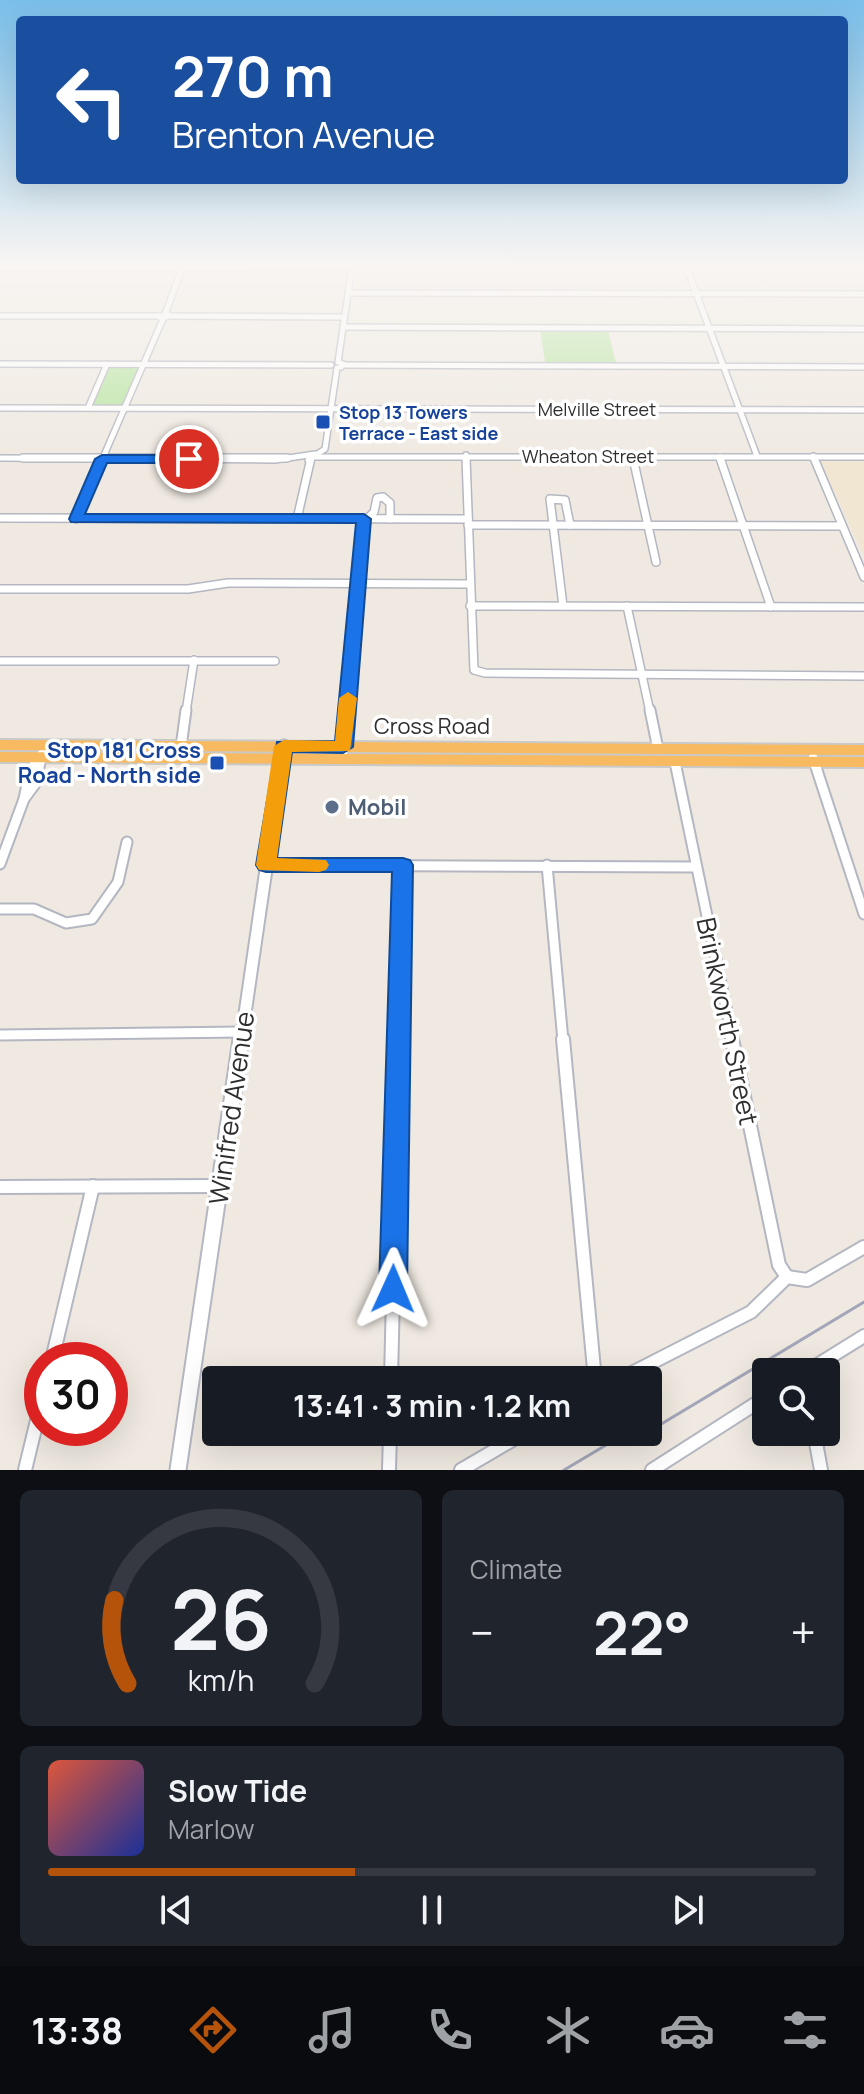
<!DOCTYPE html>
<html lang="en">
<head>
<meta charset="utf-8">
<style>
  :root { --surface:#171b24; --page:#20242c; --text:#f1f3f6; --muted:#9ea1a6; --line:#363941; --accent:#b45309 }
  body { margin:0; font-family:Manrope,sans-serif; background:var(--page); color:var(--text); height:100vh; display:flex; flex-direction:column; font-size:30px; white-space:nowrap }
  * { box-sizing:border-box; margin:0 }
  p { font-size:26px; color:var(--muted) }
  .icon { flex:none; width:44px; height:44px; fill:none; stroke:currentColor; stroke-width:2; stroke-linecap:round; stroke-linejoin:round }
  .map { position:relative; height:1470px; overflow:hidden }
  .panel { display:flex; flex-direction:column; gap:20px; padding:20px; background:#0d0f14; flex:1 }
  .panel>* { flex:none }
  .hud { position:absolute; left:16px; top:16px; width:832px; height:168px; border-radius:8px; box-shadow:0 8px 32px #0002; background:#1a4fa0; color:#fff; overflow:hidden }
  .tools { position:absolute; left:752px; top:1358px; display:grid; gap:16px }
  .tools a { display:grid; place-items:center; width:88px; height:88px; border-radius:8px; background:var(--surface); box-shadow:0 8px 32px #0002; font-size:40px }
  .speed { position:absolute; left:24px; top:1342px; display:flex; gap:16px; font-size:40px; font-weight:700; text-align:center }
  .speed>* { display:grid; place-content:center; width:104px; height:104px; border-radius:50%; background:var(--surface); box-shadow:0 8px 32px #0002; line-height:1 }
  .speed .limit { border:12px solid #d22; background:#fff; color:#111 }
  .pin { position:absolute; display:grid; place-items:center; width:68px; height:68px; color:#fff; margin:-34px; border:4px solid #fff; border-radius:50%; box-shadow:0 2px 8px #0007 }
  .me { position:absolute; width:88px; margin:-44px; rotate:1deg; stroke-linejoin:round; filter:drop-shadow(0 0 6px #0008) }
  .turn { display:flex; align-items:center; gap:28px; height:168px; padding:0 24px; font-size:36px }
  .turn .icon { width:104px; height:104px; stroke-width:2.5 }
  .turn b { display:block; font-size:56px; line-height:68px }
  .big { font-size:60px; font-weight:700; line-height:1.1 }
  .panel .card { flex:1; display:flex; flex-direction:column; justify-content:center; gap:12px; min-width:0; padding:0 28px; border-radius:12px; background:var(--page) }
  .panel .dial { align-items:center; gap:0 }
  .dial svg { height:208px; overflow:visible; fill:none; stroke:var(--line); stroke-width:7; stroke-linecap:round; text-anchor:middle }
  .dial text { fill:var(--text); stroke:none }
  .song { display:flex; align-items:center; gap:24px }
  .cover { width:96px; height:96px; border-radius:12px; background:linear-gradient(135deg,hsl(10 70% 55%),hsl(230 70% 35%)) }
  .played { height:8px; border-radius:4px; background:linear-gradient(90deg,var(--accent) 40%,var(--line) 40%) }
  .keys { display:flex; justify-content:space-around; direction:ltr }
  .heat { display:flex; justify-content:space-between; align-items:center; font-size:44px; direction:ltr }
  .panel .tiles { flex:1; display:grid; gap:20px; grid-template-columns:1fr 1fr }
  .card:last-child { grid-column:span 2 }
  .trip { position:absolute; left:202px; top:1366px; width:460px; height:80px; border-radius:8px; background:var(--surface); box-shadow:0 8px 32px #0002; font-weight:700; line-height:80px; text-align:center }
  .menu { display:flex; height:128px; justify-content:space-around; align-items:center; background:#090b0e; color:var(--muted) }
  .menu .icon { width:56px; height:56px }
  .menu .current { color:var(--accent) }
  .menu b { font-size:36px; color:var(--text) }
  .map>svg:first-child { display:block }
</style>
</head>
<body>
<div class="map">
<svg width="864" height="1470" viewBox="0 0 864 1470">
  <rect width="100%" height="100%" fill="#efe9e1"/>
  <polygon fill="#f0e6d1" points="819,459 864,459 864,555"/>
  <g fill="#b6e59e">
    <polygon points="540,330 608,331 616,363 545,362"/>
    <polygon points="108,364 141,364 123,408 89,408"/>
  </g>
  <g fill="none" stroke-linecap="round" stroke-linejoin="round">
    <defs>
      <g id="minor-far3">
        <polyline points="686,266 757,456"/>
        <polyline points="0,268 351,268"/>
        <polyline points="348,293 864,294"/>
        <polyline points="165,314 182,269"/>
        <polygon points="169,315 163,319 158,316"/>
        <polyline points="0,316 158,316"/>
        <polyline points="169,316 344,317"/>
        <polyline points="343,327 864,329"/>
        <polyline points="0,364 331,365"/>
        <polyline points="343,365 864,367"/>
        <polyline points="341,367 343,364 338,362 352,267"/>
        <polyline points="0,408 864,410"/>
        <polyline points="88,408 107,364"/>
        <polyline points="466,455 466,460"/>
        <polyline points="633,456 634,460"/>
        <polyline points="813,456 815,460"/>
        <polyline points="312,457 864,457"/>
        <polyline points="720,457 721,460"/>
        <polyline points="0,458 275,460 315,454"/>
        <polyline points="102,460 163,319"/>
        <polyline points="308,460 325,449 337,368"/>
      </g>
      <g id="minor-far2">
        <polyline points="23,458 287,458"/>
        <polyline points="466,458 474,670 485,673 864,676"/>
        <polyline points="633,458 656,562"/>
        <polyline points="720,458 771,607"/>
        <polyline points="814,458 864,577"/>
        <polyline points="0,518 468,519"/>
        <polyline points="76,519 102,458"/>
        <polyline points="297,519 311,458"/>
        <polyline points="367,519 374,512 377,498 383,497 390,503 390,519"/>
        <polyline points="468,525 841,526"/>
        <polyline points="0,589 188,589 228,583 469,584"/>
        <polyline points="470,606 864,607"/>
        <polyline points="563,606 550,499 565,500 570,525"/>
        <polyline points="627,606 650,712"/>
        <polyline points="0,661 275,661"/>
        <polyline points="186,712 194,660"/>
        <polyline points="346,712 364,519"/>
      </g>
      <g id="minor-far1">
        <polyline points="650,710 658,749"/>
        <polyline points="181,747 186,710"/>
        <polyline points="813,758 864,914"/>
        <polyline points="342,759 346,710"/>
        <polyline points="675,762 733,1041"/>
        <polyline points="24,799 30,770 41,757"/>
        <polyline points="0,864 24,799 35,784 42,754"/>
        <polyline points="266,865 696,867"/>
        <polyline points="547,865 563,1041"/>
        <polyline points="0,909 34,909 66,923 92,919 118,882 127,842"/>
        <polyline points="0,1035 241,1032"/>
        <polyline points="399,1041 403,865"/>
      </g>
      <g id="minor">
        <polyline points="563,1039 595,1380"/>
        <polyline points="732,1039 779,1265 787,1277"/>
        <polyline points="0,1187 219,1186"/>
        <polyline points="52,1360 93,1186"/>
        <polyline points="806,1372 864,1336"/>
        <polyline points="391,1380 399,1039"/>
        <polyline points="618,1380 751,1312 787,1277 807,1280 864,1247"/>
        <polyline points="814,1432 821,1470"/>
        <polyline points="25,1470 42,1400"/>
        <polyline points="389,1470 390,1432"/>
        <polyline points="461,1470 526,1432"/>
        <polyline points="652,1470 766,1397"/>
      </g>
      <polyline id="tertiary-far1" points="241,1041 284,746"/>
      <polyline id="tertiary" points="178,1470 241,1039"/>
      <g id="trunk">
        <polygon points="0,740 864,745 864,755 0,750"/>
        <polygon points="0,752 864,757 864,767 0,762"/>
      </g>
    </defs>
    <use href="#minor-far3" stroke="#b4b7c1" stroke-width="8"/>
    <use href="#minor-far2" stroke="#b4b7c1" stroke-width="10"/>
    <use href="#minor-far1" stroke="#b4b7c1" stroke-width="13"/>
    <use href="#minor" stroke="#b4b7c1" stroke-width="16"/>
    <use href="#tertiary-far1" stroke="#b4b7c1" stroke-width="15"/>
    <use href="#tertiary" stroke="#b4b7c1" stroke-width="19"/>
    <use href="#trunk" stroke="#c9c9c9" stroke-width="4"/>
    <use href="#minor-far3" stroke="#fff" stroke-width="5"/>
    <use href="#minor-far2" stroke="#fff" stroke-width="7"/>
    <use href="#minor-far1" stroke="#fff" stroke-width="9"/>
    <use href="#minor" stroke="#fff" stroke-width="12"/>
    <use href="#tertiary-far1" stroke="#fff" stroke-width="11"/>
    <use href="#tertiary" stroke="#fff" stroke-width="15"/>
    <use href="#trunk" fill="#f8ba60" fill-rule="evenodd"/>
    <g stroke="#a3a6b8" stroke-width="3">
      <polyline points="648,1432 864,1302"/>
      <polyline points="564,1470 628,1432"/>
    </g>
  </g>
  <linearGradient id="sky" x2="0" y2="1"><stop stop-color="#7abfeb"/><stop offset="0.56" stop-color="#f8f5f2"/><stop offset="1" stop-color="#f8f5f2" stop-opacity="0"/></linearGradient>
  <rect width="864" height="472" fill="url(#sky)"/>
  <polygon fill="#1a73e8" stroke="#114b97" stroke-width="2" points="102,455 189,455 195,459 189,463 107,463 85,514 364,514 371,519 353,747 343,753 292,752 277,858 403,858 410,860 413,865 407,1289 403,1299 393,1303 383,1299 379,1289 392,872 266,872 259,870 256,865 277,742 335,741 356,523 71,522 69,519 95,459"/>
  <polygon fill="#f59e0b" points="348,692 357,698 350,751 292,752 277,858 326,860 329,865 326,870 319,872 259,870 256,865 274,746 284,740 335,741 339,698"/>
  <g fill="#1a4fb4" stroke="#fff" stroke-width="3">
    <rect x="315" y="414" width="16" height="16" rx="4"/>
    <rect x="209" y="755" width="16" height="16" rx="4"/>
  </g>
  <circle fill="#5c6f8a" stroke="#fff" stroke-width="3" cx="332" cy="807" r="8"/>
  <g text-anchor="middle" dominant-baseline="central" stroke-width="7" stroke-linejoin="round" paint-order="stroke">
    <g font-size="18" fill="#2e2e2e" stroke="#fff">
      <text x="597" y="409">Melville Street</text>
      <text x="588" y="456">Wheaton Street</text>
    </g>
    <g font-size="18" font-weight="bold" fill="#164399" stroke="#fff" text-anchor="start">
      <text x="339" y="412">Stop 13 Towers<tspan x="339" dy="21">Terrace - East side</tspan></text>
    </g>
    <g font-size="22" fill="#2e2e2e" stroke="#fff">
      <text x="432" y="726">Cross Road</text>
    </g>
    <g font-size="22" font-weight="bold" fill="#164399" stroke="#fff" text-anchor="end">
      <text x="201" y="750">Stop 181 Cross<tspan x="201" dy="25">Road - North side</tspan></text>
    </g>
    <g font-size="22" font-weight="bold" fill="#4e5e75" stroke="#fff" text-anchor="start">
      <text x="348" y="807">Mobil</text>
    </g>
    <g font-size="26" fill="#2e2e2e" stroke="#fff">
      <text transform="translate(728 1021) rotate(78)">Brinkworth Street</text>
      <text transform="translate(231 1108) rotate(-82)">Winifred Avenue</text>
    </g>
  </g>
</svg>
<div class="tools">
<a><svg class="icon" aria-label="search" viewBox="0 0 24 24"><circle cx="10" cy="10" r="6"/><path d="M15 15l6 6"/></svg></a>
</div>
<div class="speed"><div class="limit">30</div></div>
<div class="pin" style="left:189px;top:459px;background:#d93025"><svg class="icon" aria-label="arrive" viewBox="0 0 24 24"><path d="M6 21V4h12l-3 4 3 4H6"/></svg></div>
<svg class="me" style="left:393px;top:1289px" viewBox="-20 -20 40 40"><path d="M0-17L14 15 0 8-14 15z" fill="#1a73e8" stroke="#fff" stroke-width="4"/></svg>
<div class="trip">13:41 · 3 min · 1.2 km</div>
<div class="hud">
<div class="turn"><svg class="icon" aria-label="left" viewBox="0 0 24 24"><path d="M17 20v-9H6M10 6l-5 5 5 5"/></svg><div><b>270 m</b>Brenton Avenue</div></div>
</div>
</div>
<section class="panel">
<div class="tiles">
<div class="card dial"><svg viewBox="0 0 100 80">
<path d="M14 69A42 42 0 1 1 86 69"/>
<path d="M14 69A42 42 0 0 1 9 37" stroke="#b45309"/>
<text x="50" y="56" font-size="32" font-weight="700">26</text>
<text x="50" y="72" font-size="11">km/h</text>
</svg></div>
<div class="card"><p>Climate</p>
<div class="heat"><a>−</a><b class="big">22°</b><a>+</a></div>
</div>
<div class="card">
<div class="song"><i class="cover"></i><div><b>Slow Tide</b><p>Marlow</p></div></div>
<div class="played"></div>
<div class="keys"><svg class="icon" aria-label="previous" viewBox="0 0 24 24"><path d="M18 5L8 12l10 7zM5 5v14"/></svg><svg class="icon" aria-label="pause" viewBox="0 0 24 24"><path d="M8 5v14M16 5v14"/></svg><svg class="icon" aria-label="next" viewBox="0 0 24 24"><path d="M6 5l10 7-10 7zM19 5v14"/></svg></div>
</div>
</div>
</section>
<nav class="menu">
<b>13:38</b>
<svg class="icon current" aria-label="directions" viewBox="0 0 24 24"><path d="M12 3l9 9-9 9-9-9zM9 14v-3h6M13 9l2 2-2 2"/></svg>
<svg class="icon" aria-label="music" viewBox="0 0 24 24"><path d="M9 18V5l10-2v13"/><circle cx="6" cy="18" r="3"/><circle cx="16" cy="16" r="3"/></svg>
<svg class="icon" aria-label="phone" viewBox="0 0 24 24"><path d="M5 4h4l2 5-3 2q2 4 5 5l2-3 5 2v4C11 20 4 13 5 4z"/></svg>
<svg class="icon" aria-label="climate" viewBox="0 0 24 24"><path d="M12 3v18M4 7l16 10M4 17L20 7"/></svg>
<svg class="icon" aria-label="car" viewBox="0 0 24 24"><path d="M5 17H2v-5l4-1 3-4h7l3 4 3 1v5h-3M9 17h6M6 11h13"/><circle cx="7" cy="17" r="2"/><circle cx="17" cy="17" r="2"/></svg>
<svg class="icon" aria-label="filters" viewBox="0 0 24 24"><path d="M4 7h16M4 17h16"/><circle cx="9" cy="7" r="2"/><circle cx="15" cy="17" r="2"/></svg>
</nav>
</body>
</html>
